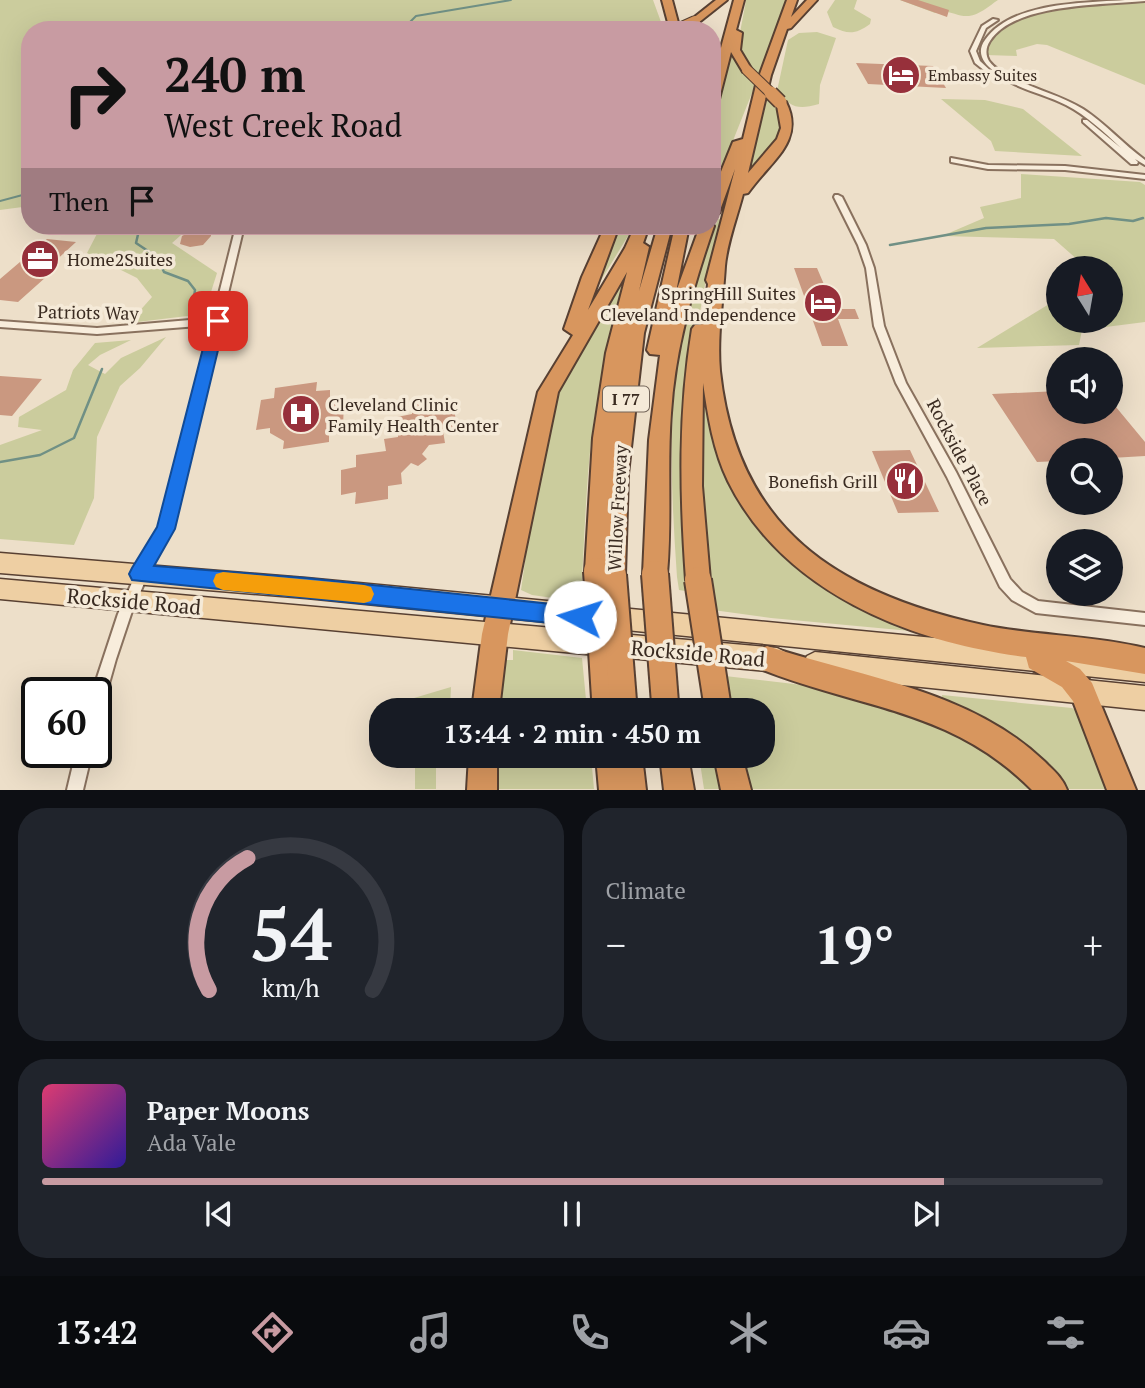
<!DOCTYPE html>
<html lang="en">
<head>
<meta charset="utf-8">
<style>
  :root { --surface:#171b24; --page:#20242c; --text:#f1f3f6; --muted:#9ea1a6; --line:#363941; --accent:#c89ba2 }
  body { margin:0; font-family:"PT Serif",serif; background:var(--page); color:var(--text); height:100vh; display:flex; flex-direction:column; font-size:26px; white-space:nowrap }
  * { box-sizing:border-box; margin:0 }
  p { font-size:23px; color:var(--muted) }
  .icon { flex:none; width:38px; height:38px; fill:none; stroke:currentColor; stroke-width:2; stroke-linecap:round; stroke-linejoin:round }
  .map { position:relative; height:790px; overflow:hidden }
  .sheet { display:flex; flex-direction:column; gap:18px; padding:18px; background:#0d0f14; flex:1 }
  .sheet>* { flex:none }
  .guide { position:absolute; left:21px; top:21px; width:700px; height:214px; border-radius:28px; box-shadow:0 7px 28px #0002; background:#c89ba2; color:#111; overflow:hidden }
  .needle { width:46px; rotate:349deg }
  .buttons { position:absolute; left:1046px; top:256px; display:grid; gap:14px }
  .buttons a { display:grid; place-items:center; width:77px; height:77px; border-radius:50%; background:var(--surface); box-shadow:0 7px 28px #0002; font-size:35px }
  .speed { position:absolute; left:21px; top:677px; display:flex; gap:14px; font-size:35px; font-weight:700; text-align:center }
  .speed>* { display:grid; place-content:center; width:91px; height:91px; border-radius:50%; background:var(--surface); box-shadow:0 7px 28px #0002; line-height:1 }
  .speed .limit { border:4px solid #111; border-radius:10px; background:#fff; color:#111 }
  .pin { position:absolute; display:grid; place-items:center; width:60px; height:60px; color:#fff; margin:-30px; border-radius:14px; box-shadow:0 4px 10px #0006 }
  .me { position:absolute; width:77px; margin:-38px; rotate:275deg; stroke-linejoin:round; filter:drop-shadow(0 0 5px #0008) }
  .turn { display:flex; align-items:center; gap:24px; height:147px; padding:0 28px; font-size:32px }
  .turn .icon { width:91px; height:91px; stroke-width:2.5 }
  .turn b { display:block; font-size:49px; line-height:60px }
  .then { display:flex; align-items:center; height:66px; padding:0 28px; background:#0003; gap:14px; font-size:26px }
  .big { font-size:52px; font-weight:700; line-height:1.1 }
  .sheet .widget { flex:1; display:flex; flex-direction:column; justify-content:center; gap:10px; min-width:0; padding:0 24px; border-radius:28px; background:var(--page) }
  .sheet .dial { align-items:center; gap:0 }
  .dial svg { height:182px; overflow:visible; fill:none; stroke:var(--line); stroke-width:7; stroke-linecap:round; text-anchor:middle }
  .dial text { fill:var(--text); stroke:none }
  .song { display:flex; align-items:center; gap:21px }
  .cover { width:84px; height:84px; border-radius:10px; background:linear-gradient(135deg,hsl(340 70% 55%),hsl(250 70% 35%)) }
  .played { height:7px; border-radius:4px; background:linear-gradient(90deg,var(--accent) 85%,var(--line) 85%) }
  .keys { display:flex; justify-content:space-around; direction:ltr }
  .heat { display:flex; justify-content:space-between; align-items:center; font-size:38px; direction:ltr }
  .sheet .tiles { flex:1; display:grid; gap:18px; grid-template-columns:1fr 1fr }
  .widget:last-child { grid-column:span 2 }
  .trip { position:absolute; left:369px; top:698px; width:406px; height:70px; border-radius:28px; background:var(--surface); box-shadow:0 7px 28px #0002; font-weight:700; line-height:70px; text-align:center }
  .dock { display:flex; height:112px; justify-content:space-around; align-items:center; background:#090b0e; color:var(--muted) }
  .dock .icon { width:49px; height:49px }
  .dock .selected { color:var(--accent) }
  .dock b { font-size:32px; color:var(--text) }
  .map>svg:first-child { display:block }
</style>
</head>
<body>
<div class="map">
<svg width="1145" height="790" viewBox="0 0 1145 790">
  <rect width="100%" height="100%" fill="#eddfc9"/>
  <g fill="#cbcc9d">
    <polygon points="0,0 653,0 661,22 656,30 30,30 30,206 0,210"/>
    <path d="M746,0H788L758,77C730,51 741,34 746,0Z"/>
    <path d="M835,0H857L854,9L871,19L870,24C856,34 849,35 833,27L827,12Z"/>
    <path d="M900,0H998C989,6 979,15 969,16C956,17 948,8 935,13Z"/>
    <path d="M1145,2V85L1047,45L1037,44L1016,50L1017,56L986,55L994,31C1041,6 1093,6 1145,2Z"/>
    <path d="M817,32L836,38L820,85L819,104C798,110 791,108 777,91L788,40L799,33Z"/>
    <polygon points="732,47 738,64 756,83 712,193 712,131"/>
    <polygon points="769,94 776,101 785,129 769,153 747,171"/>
    <polygon points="941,99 985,100 1023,109 1082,156 995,151 991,141"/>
    <polygon points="1021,174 1140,182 1145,185 1145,322 1082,330 1079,345 977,348 1059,298 1059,320 1111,320 1111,268 1087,268 1054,239 942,236 984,218 980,207 1021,198"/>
    <path d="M718,219L723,220L706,279L694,345L691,592L679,590L677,577C671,489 666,403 686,315C693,282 706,250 718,219Z"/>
    <polygon points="104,226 197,226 189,228 172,243 217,273 204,314 129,323 152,297 137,278 87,253 100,228"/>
    <polygon points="616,226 634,226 592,295 596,269"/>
    <path d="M627,268C610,335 593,404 588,474C585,516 583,560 581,602L532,595L521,590C530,532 534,461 554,405C572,356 601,312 627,268Z"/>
    <polygon points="166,337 140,368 120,386 97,437 94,498 74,545 0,539 0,445 42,430 18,427 19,417 66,390 73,370 95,343 131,340 100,355 88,365 105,374 121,358"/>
    <path d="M703,368L768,538L932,633L771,618L713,610C699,530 699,449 703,368Z"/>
    <polygon points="513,650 582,658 587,710 500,710 502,660 513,660"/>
    <polygon points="725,676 811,686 867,700 970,735 1036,789 749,789 740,756 763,756 763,710 730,710"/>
    <polygon points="451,687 450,710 414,710 414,698"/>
    <polygon points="942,695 1072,708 1080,713 1109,789 1063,789 942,704"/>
    <rect x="415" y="756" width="21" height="33"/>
    <polygon points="498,756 591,756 594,789 498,789"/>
    <polygon points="699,756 718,756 726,789 704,789"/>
  </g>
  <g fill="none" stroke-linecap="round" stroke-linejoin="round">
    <g stroke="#709085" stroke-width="2">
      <polyline points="388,30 408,24 416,16 511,0"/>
      <polyline points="0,201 30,193"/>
    </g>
    <g stroke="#709085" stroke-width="2.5">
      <polyline points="140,226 136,243 157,257 164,272 188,281 195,290 194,298"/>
      <polyline points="890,245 986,228 1069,224 1106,218 1133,221 1143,218"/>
      <polyline points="0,462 40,455 74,438 102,369"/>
    </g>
  </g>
  <g fill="#ca9880">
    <polygon points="900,0 918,0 949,10 947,17"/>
    <polygon points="856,63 933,66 946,88 868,84"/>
    <polygon points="197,228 211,228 211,236 203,245 190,247 180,244 182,236"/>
    <polygon points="47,239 76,242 39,276 46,277 18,302 0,300 0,279"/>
    <polygon points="794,268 817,268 829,296 837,298 841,309 855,309 859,319 838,319 848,346 822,346"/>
    <polygon points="0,376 42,379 12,416 0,415"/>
    <polygon points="317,382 316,391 330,390 330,399 344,399 343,428 329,431 329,442 283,449 284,441 270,433 270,428 256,430 261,400 274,398 275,388"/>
    <polygon points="1059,391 1059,411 1111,411 1111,401 1145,442 1145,456 1111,458 1111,450 1059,450 1059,461 1037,462 992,394"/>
    <polygon points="441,400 442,410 454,407 457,430 443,431 445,443 429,445 422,454 427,459 418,466 411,463 401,473 402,484 388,486 388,499 355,504 356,492 341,495 341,470 356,467 356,455 386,451 384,439 398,437 397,417 412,414 412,404"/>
    <polygon points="910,450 939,512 898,513 872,451"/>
  </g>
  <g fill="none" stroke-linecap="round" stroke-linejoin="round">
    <defs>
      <g id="minor">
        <path d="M1125,0H1145V1C1104,5 1014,3 990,41C986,47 985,54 989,61C995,69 1006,75 1015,79C1037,90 1062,96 1083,109C1106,124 1123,144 1145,160V165L1135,159L1138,162L1137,164H1131L1083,122V120H1087L1121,148C1104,132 1087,116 1066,105C1043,93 1014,89 994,71C983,63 976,52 985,40C1011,2 1083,3 1125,0Z"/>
        <polygon points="993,19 998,20 986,28 976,51 980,61 993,73 990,75 975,63 970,51 982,26"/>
        <polygon points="951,158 988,165 1065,166 1145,175 1145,179 1065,170 988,169 951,162"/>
        <polygon points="835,195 838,195 842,197 866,245 874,268 884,326 906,383 956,472 1010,579 1022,592 1038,601 1145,613 1145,625 1036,613 1012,600 1000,587 947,477 896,383 874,326 866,268 858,245 834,197"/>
        <polygon points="236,226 244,226 172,529 148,574 131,614 116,659 103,705 101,710 96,712 96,693 92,693 118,614 139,567 160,528 211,325 97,334 0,327 0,321 97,328 213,318"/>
        <polygon points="76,752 92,752 83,790 67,790"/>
      </g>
      <g id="primary">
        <polygon points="0,553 306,578 1145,658 1145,682 306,598 0,573"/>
        <polygon points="0,579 777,648 785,652 789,660 785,668 777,672 0,599"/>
        <polygon points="815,652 1145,686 1145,710 815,676 807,672 803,664 807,656"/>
      </g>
      <g id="motorway">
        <polygon points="662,0 672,0 680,30 670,30"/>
        <polygon points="716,0 727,0 698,23 692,23 692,19"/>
        <polygon points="734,0 744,0 736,30 742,33 740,50 752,70 743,72 731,52 718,103 712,106 712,81"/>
        <path d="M787,0H797L791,17L807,0H817L791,28L787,29L771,75L748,173L777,139L781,128L776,100L786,102C806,142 769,162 748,193L743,194C737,217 727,243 725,266C723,300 717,337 720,371C737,529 837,593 983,625C1036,636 1092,635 1145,648V674L1066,661L1080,669L1092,683L1136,790H1107L1073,701L1062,687L1029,668L1026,657C909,642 783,592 728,481C713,450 708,416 703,383L702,486L710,580L706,588L698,591L690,588L686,580C680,496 678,413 692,329L695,325L704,324L708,284L706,280L735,169L719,213L712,217V194L733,142L743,139L756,85Z"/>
        <path d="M712,223L714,226C693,287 675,349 671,413C667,467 672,521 667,574L663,582L655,585L647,582L643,574L649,440L660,355L650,354L647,350L675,226H689L676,292L700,226H712Z"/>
        <polygon points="605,226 619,226 588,310 625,248 635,226 649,226 643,243 649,247 639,291 658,226 672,226 644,333 628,474 625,575 621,583 613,586 603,579 597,582 589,579 585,571 593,438 606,353 627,272 558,392 508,634 499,710 472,710 482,634 538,392 573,335 564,329 582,277"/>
        <path d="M767,646C860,677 970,690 1044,761C1053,770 1062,777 1067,790H1032C951,708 858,709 758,668L754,659L758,650Z"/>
        <polygon points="469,756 497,756 497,790 467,790"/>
        <polygon points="596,756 642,756 646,790 599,790"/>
        <polygon points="660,756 688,756 694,790 664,790"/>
        <polygon points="714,756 742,756 751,790 721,790"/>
      </g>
    </defs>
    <use href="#minor" stroke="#89715e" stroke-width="4"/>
    <use href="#primary" stroke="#584032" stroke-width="3"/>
    <use href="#motorway" stroke="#584032" stroke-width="4"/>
    <use href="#minor" fill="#f8eddc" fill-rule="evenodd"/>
    <use href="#primary" fill="#eecfa3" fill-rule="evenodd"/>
    <use href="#motorway" fill="#d8965e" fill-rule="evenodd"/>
    <defs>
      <g id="motorway-bridge-far2">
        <polyline points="675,30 695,21"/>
        <polyline points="747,70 773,95"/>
      </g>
      <polyline id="motorway-bridge-far1" points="771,93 780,102"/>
      <g id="motorway-bridge">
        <polyline points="597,571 605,698"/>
        <polyline points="655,574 665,703"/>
        <polyline points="613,575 623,701"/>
        <polyline points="698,580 718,709"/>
      </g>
    </defs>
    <use href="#motorway-bridge-far2" stroke="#584032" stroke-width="12" stroke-linecap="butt"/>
    <use href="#motorway-bridge-far1" stroke="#584032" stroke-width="16" stroke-linecap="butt"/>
    <use href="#motorway-bridge" stroke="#584032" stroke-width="30" stroke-linecap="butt"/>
    <use href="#motorway-bridge-far2" stroke="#d8965e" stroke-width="10"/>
    <use href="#motorway-bridge-far1" stroke="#d8965e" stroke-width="13"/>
    <use href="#motorway-bridge" stroke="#d8965e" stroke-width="26"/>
  </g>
  <polygon fill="#1a73e8" stroke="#114b97" stroke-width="2" points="218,317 225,321 175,529 154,566 306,578 580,607 587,610 590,617 587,624 580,626 132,580 129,574 132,568 157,527 210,321"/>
  <polygon fill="#f59e0b" points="223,572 364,585 371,587 374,594 371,601 364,603 223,590 216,587 213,581 216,574"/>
  <defs>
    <symbol id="hotel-disc" viewBox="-11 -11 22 22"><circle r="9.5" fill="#97303b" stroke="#f5ead8"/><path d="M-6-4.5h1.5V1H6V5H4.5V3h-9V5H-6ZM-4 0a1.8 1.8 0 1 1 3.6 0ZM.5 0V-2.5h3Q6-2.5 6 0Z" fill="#fff"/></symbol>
    <symbol id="office-disc" viewBox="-11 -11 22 22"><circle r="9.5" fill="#97303b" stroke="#f5ead8"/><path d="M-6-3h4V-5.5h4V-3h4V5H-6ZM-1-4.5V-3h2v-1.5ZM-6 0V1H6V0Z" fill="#fff"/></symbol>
    <symbol id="hospital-disc" viewBox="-11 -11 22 22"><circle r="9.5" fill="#97303b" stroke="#f5ead8"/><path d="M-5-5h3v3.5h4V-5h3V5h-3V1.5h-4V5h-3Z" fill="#fff"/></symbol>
    <symbol id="restaurant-disc" viewBox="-11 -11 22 22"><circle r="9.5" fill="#97303b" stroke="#f5ead8"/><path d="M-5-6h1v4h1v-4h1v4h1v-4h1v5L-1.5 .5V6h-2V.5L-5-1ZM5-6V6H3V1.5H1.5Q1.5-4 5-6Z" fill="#fff"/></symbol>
  </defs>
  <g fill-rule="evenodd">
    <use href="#hotel-disc" x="879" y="53" width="44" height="44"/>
    <use href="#office-disc" x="18" y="237" width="44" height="44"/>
    <use href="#hotel-disc" x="801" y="281" width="44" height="44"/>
    <use href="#hospital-disc" x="279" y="392" width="44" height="44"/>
    <use href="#restaurant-disc" x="883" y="459" width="44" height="44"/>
  </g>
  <g text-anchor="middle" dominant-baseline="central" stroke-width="7" stroke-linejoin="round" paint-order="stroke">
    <g font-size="16" fill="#3a2b21" stroke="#f5ead8" text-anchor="start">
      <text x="928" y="75">Embassy Suites</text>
    </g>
    <rect fill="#f5ead8" stroke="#726458" stroke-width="2" x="603" y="386.5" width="46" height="25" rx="5"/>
    <g font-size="16" font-weight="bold" fill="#3a2b21">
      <text x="626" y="399">I 77</text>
    </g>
    <g font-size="18" fill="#3a2b21" stroke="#f5ead8" text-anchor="start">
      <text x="67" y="259">Home2Suites</text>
      <text x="796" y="293" text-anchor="end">SpringHill Suites<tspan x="796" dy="21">Cleveland Independence</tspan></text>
      <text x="328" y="404">Cleveland Clinic<tspan x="328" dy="21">Family Health Center</tspan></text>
      <text x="878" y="481" text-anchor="end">Bonefish Grill</text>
    </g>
    <g font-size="18" fill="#3a2b21" stroke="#f5ead8">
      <text transform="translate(88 312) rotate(1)">Patriots Way</text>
      <text transform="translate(960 452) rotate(62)">Rockside Place</text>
      <text transform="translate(617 508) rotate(-87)">Willow Freeway</text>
    </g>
    <g font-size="21" fill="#3a2b21" stroke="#f5ead8">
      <text transform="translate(134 601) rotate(5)">Rockside Road</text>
      <text transform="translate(698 653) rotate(5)">Rockside Road</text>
    </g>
  </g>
</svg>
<div class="buttons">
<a><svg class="needle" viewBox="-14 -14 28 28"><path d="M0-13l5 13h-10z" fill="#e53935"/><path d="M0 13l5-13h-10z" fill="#9ea1a6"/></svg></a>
<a><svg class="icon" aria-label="sound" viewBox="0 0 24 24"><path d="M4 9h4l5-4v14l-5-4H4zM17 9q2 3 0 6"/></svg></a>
<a><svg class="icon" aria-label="search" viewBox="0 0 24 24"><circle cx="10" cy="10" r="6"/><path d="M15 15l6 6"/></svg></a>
<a><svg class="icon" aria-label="layers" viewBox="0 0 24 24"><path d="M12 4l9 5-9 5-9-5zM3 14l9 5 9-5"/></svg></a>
</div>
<div class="speed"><div class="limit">60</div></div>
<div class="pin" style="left:218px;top:321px;background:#d93025"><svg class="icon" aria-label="arrive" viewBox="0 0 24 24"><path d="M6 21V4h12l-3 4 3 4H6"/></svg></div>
<svg class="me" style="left:580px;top:617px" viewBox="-20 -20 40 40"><circle r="19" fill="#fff"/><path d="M0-13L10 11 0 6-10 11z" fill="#1a73e8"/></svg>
<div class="trip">13:44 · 2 min · 450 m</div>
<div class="guide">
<div class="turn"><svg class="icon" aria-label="right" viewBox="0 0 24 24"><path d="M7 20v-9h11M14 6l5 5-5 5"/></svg><div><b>240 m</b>West Creek Road</div></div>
<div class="then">Then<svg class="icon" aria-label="arrive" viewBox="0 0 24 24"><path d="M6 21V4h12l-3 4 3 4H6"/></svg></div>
</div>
</div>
<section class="sheet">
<div class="tiles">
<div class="widget dial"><svg viewBox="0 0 100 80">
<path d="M14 69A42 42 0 1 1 86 69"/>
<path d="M14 69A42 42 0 0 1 31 11" stroke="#c89ba2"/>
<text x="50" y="56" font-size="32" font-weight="700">54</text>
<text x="50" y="72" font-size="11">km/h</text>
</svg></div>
<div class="widget"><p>Climate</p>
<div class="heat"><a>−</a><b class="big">19°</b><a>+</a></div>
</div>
<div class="widget">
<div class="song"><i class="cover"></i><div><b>Paper Moons</b><p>Ada Vale</p></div></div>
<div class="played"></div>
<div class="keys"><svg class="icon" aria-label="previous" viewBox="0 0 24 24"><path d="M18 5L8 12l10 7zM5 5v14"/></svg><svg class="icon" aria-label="pause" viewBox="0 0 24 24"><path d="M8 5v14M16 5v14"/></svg><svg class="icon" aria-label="next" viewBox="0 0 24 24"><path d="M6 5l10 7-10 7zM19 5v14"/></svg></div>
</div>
</div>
</section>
<nav class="dock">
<b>13:42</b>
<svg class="icon selected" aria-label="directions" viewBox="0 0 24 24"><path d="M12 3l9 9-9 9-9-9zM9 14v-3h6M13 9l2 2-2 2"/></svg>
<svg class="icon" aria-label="music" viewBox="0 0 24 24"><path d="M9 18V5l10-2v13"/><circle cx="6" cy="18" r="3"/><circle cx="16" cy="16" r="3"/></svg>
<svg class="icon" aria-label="phone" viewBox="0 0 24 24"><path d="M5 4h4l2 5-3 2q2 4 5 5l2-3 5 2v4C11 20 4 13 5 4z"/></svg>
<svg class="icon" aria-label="climate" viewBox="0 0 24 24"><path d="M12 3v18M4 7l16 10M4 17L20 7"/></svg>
<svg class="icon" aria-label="car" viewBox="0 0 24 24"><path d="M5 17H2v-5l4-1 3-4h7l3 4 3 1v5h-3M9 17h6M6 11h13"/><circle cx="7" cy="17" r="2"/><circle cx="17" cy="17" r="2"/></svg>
<svg class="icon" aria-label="filters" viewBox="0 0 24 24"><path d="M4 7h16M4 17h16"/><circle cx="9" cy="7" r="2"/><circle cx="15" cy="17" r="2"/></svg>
</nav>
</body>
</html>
